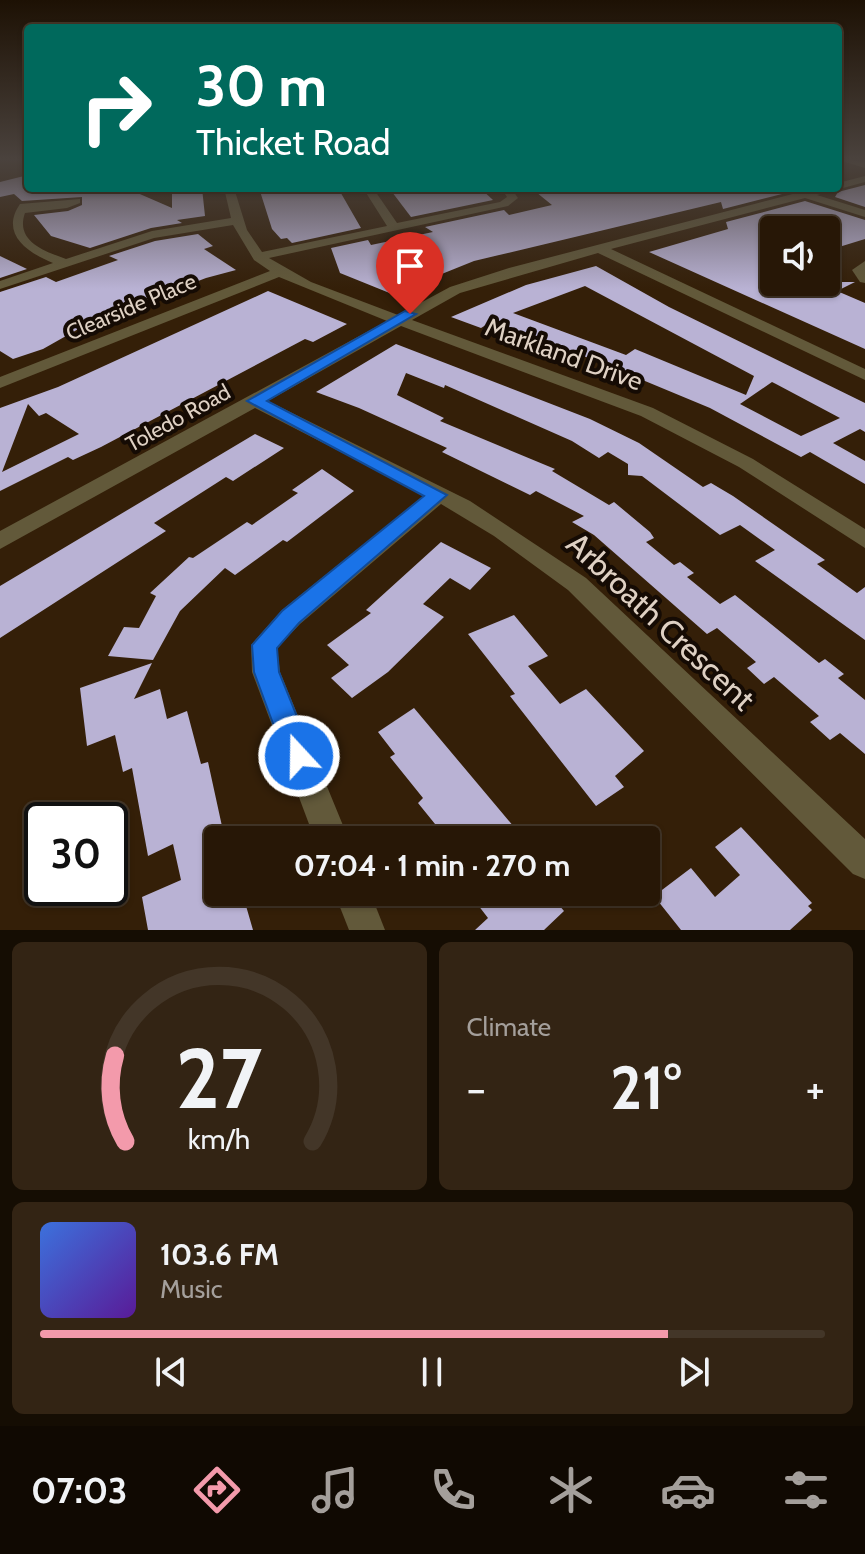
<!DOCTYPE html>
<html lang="en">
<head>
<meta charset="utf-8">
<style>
  :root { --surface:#271706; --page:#332414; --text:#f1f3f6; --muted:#a49f9b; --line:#433628; --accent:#f39aab }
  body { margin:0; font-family:Cabin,sans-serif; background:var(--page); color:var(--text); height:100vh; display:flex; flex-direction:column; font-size:30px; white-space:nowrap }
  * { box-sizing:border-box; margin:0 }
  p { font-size:26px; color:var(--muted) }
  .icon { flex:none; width:44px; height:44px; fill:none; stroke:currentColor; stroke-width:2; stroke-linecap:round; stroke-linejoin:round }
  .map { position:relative; height:930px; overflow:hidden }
  .details { display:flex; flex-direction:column; gap:12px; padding:12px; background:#150d03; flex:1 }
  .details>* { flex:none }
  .top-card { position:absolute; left:24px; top:24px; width:818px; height:168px; border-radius:8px; box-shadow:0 2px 6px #0004,0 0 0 2px var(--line); background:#00695c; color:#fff; overflow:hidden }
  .tools { position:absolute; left:760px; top:216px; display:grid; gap:16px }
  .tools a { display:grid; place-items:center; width:80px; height:80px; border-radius:8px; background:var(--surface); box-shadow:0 2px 6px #0004,0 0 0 2px var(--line); font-size:40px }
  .speed { position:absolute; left:24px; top:802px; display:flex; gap:16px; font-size:40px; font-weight:700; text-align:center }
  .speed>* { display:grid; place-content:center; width:104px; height:104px; border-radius:50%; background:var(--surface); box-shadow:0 2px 6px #0004,0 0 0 2px var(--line); line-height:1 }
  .speed .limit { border:4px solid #111; border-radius:12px; background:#fff; color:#111 }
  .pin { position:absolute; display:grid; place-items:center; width:68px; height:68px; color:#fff; margin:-82px -34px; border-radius:50% 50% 50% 0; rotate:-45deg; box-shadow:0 0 8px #0007 }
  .pin .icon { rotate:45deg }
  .me { position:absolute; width:88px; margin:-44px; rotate:339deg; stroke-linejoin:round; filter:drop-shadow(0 0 6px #0008) }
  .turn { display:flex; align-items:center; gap:28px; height:168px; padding:0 40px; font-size:36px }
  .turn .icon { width:104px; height:104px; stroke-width:2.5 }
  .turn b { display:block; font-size:56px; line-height:68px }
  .big { font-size:60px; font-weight:700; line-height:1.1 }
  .details .tile { flex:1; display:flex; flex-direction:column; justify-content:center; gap:12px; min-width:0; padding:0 28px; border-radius:12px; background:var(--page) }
  .details .dial { align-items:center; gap:0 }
  .dial svg { height:208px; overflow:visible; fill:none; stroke:var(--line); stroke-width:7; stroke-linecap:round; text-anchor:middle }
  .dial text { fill:var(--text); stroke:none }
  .song { display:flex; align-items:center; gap:24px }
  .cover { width:96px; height:96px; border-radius:12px; background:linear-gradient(135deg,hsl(220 70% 55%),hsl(270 70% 35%)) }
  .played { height:8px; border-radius:4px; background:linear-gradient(90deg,var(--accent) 80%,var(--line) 80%) }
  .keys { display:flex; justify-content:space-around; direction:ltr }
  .heat { display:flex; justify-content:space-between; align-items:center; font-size:44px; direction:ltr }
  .details .tiles { flex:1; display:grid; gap:12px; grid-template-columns:1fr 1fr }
  .tile:last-child { grid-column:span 2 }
  .trip { position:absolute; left:204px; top:826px; width:456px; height:80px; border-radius:8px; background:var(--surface); box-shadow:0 2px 6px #0004,0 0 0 2px var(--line); font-weight:700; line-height:80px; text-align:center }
  .tabs { display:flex; height:128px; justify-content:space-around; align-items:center; background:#100902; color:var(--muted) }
  .tabs .icon { width:56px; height:56px }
  .tabs .current { color:var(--accent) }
  .tabs b { font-size:36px; color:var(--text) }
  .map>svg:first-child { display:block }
</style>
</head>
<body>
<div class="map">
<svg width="865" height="930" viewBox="0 0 865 930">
  <rect width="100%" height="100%" fill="#341f08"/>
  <g fill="#b9b2d4" fill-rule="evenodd">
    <polygon points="28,175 28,188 126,188 172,208 172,190 202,188 205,216 177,220 182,223 151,228 90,248 51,236 34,215 68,211 82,205 82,197 22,201 14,194 0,197 0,182"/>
    <polygon points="865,185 865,207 835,197 838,192"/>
    <polygon points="259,188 338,188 361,228 292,243 287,238 281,239 272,229"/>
    <polygon points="389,188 480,188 493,200 411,217"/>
    <polygon points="531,188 765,188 782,194 723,209 721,202 474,261 392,294 340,273 331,248 368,240 371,245 433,232 425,227 504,210 509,215 552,205"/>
    <polygon points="805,201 865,220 865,239 826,251 826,216 774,228 774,293 811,282 855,282 837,291 865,303 865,349 649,252 728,229 726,222"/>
    <polygon points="198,234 213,246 204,249 236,270 206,278 89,323 43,349 13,359 0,351 0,292 46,277 56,282 118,260 109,256 155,241"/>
    <polygon points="0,256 27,269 0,278"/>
    <path d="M596,266L669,307L865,403V432L860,429L833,443L865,461V484L810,452L801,457L710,408L592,359L571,352L566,354L489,323L481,328L451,317L526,285ZM585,286L754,376L746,395L635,349L626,355L513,313ZM772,382L776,384L840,418L801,436L740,404Z"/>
    <path d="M268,291L347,324L313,342L305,339L101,447L73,460L68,457L0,491V408L58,387ZM28,404L39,416L46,413L79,434L2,472Z"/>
    <polygon points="396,344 590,419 639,443 703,487 711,483 733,496 825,560 817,564 857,593 865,587 865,640 755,561 775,550 740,525 720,535 642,476 628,475 628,464 608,452 599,458 572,441 445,385 444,388 406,373 397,395 444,418 440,421 555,469 552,471 609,505 614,502 650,532 654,538 646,542 674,565 680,562 694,573 687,577 720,604 735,595 819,663 825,659 844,674 838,678 865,700 865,754 840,733 830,740 810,722 819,716 774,677 764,684 747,668 756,662 717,628 707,634 594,535 572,522 584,516 536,491 530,495 442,452 447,448 359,408 316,392"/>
    <polygon points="255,434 284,448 233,481 226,477 154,523 166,531 0,638 0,586"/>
    <polygon points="322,469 354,491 287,542 283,540 235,575 225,568 180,611 153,660 108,656 124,627 139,628 156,596 150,593 189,557 193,558 247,522 252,525 298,493 292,490"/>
    <polygon points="441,542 491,568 470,590 450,578 423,604 444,617 388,672 352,698 331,678 349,665 327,645 371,613 366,610"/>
    <polygon points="514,615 548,656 528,666 560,704 586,689 644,751 615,776 624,787 596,806 510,696 515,694 468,634"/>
    <polygon points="152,663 134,699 160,689 167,719 187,711 201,764 208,762 225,840 218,840 218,892 242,892 253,930 148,930 142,897 181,880 173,844 148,856 132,768 123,772 115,735 87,746 80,688"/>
    <polygon points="414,708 514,827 499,840 448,840 418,803 423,798 390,757 395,754 378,732"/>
    <polygon points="741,827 812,903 808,906 812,910 790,930 681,930 654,896 691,868 715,897 740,875 715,847"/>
    <polygon points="468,892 548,892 564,911 544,930 475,930 488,918"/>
  </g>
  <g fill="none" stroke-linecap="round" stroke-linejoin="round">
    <g fill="#62593a" fill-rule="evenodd">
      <path d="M865,176V182L817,195L865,210V217L805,198L611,249L865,369V380L598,253L460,293L412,320L653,408L753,459L865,529V548L739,467L641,416L401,326L268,401L470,501L586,578L865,839V879L853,874L568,590L494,536L441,504L300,624L277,648L280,672L349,840H315L252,672L251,645L282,610L425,495L255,408L0,549V531L387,321L279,277L0,388V377L270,271L254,260L233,225L154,238L0,289V281L53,263C26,252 0,233 20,204L80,199V203L67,208L25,213C15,241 44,251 66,259L152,231L231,218L224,188H234L247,230L262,252L387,226L363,188H373L397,223L500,202L507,197L501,188H511L518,198L508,206L269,258L311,282L398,315L450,287L509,268L804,191L838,188V183Z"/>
      <polygon points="865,261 865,283 860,282 852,270"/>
      <polygon points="334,892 370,892 385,930 349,930"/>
    </g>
    <polygon fill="#62593a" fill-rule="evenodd" points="840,159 865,162 865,168 842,161"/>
  </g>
  <linearGradient id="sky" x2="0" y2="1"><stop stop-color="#1d1104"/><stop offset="0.55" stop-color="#4a423d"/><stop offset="1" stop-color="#4a423d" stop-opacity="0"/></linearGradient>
  <rect width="865" height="289" fill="url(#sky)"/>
  <polygon fill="#1a73e8" stroke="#114b97" stroke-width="2" points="405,311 416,314 267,401 447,495 299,623 277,648 279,672 313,756 309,765 299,769 289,765 285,756 254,672 252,645 282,611 424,496 247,401"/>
  <g text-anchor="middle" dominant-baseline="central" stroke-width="8" stroke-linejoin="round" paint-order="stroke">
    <g font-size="22" fill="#ded0c3" stroke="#150b04">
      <text transform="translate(131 307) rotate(-23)">Clearside Place</text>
      <text transform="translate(178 418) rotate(-29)">Toledo Road</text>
    </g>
    <g font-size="26" fill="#ded0c3" stroke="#150b04">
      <text transform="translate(564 354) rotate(20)">Markland Drive</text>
    </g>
    <g font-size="32" fill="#ded0c3" stroke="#150b04">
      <text transform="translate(661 621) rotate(43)">Arbroath Crescent</text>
    </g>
  </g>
</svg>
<div class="tools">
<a><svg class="icon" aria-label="sound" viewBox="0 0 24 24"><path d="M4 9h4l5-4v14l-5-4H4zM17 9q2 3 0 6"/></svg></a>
</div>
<div class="speed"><div class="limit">30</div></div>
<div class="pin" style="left:410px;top:314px;background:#d93025"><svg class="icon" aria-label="arrive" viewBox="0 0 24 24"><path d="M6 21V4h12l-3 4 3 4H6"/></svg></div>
<svg class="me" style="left:299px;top:756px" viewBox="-20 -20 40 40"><circle r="17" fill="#1a73e8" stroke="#fff" stroke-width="3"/><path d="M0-11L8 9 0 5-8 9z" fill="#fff"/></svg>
<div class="trip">07:04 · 1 min · 270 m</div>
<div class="top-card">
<div class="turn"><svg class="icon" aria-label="right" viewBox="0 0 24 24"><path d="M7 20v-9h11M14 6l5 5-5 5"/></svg><div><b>30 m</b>Thicket Road</div></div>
</div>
</div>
<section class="details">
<div class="tiles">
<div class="tile dial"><svg viewBox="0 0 100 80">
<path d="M14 69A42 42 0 1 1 86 69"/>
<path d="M14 69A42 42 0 0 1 10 36" stroke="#f39aab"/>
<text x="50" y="56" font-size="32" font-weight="700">27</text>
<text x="50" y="72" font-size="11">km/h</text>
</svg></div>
<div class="tile"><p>Climate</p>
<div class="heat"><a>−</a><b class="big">21°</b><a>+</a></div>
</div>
<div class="tile">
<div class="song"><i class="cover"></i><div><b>103.6 FM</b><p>Music</p></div></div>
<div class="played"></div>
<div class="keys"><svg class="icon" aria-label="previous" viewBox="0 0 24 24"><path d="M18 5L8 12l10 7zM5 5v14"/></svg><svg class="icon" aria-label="pause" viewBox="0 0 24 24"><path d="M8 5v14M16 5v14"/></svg><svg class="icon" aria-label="next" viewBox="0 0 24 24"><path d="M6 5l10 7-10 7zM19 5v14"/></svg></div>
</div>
</div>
</section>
<nav class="tabs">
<b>07:03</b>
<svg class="icon current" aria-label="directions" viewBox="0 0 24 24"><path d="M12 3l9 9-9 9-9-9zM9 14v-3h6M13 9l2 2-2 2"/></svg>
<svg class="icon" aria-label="music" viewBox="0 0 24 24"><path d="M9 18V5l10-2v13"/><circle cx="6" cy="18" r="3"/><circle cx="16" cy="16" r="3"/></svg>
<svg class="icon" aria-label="phone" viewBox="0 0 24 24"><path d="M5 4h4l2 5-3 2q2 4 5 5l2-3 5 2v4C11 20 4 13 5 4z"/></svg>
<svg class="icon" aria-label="climate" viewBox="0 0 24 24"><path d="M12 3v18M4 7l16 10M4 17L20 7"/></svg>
<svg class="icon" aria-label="car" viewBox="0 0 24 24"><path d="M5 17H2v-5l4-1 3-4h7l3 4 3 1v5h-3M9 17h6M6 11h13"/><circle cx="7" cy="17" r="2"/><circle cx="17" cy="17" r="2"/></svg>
<svg class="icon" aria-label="filters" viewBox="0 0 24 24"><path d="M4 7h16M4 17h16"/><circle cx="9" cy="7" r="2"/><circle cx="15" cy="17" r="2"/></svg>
</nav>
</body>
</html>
